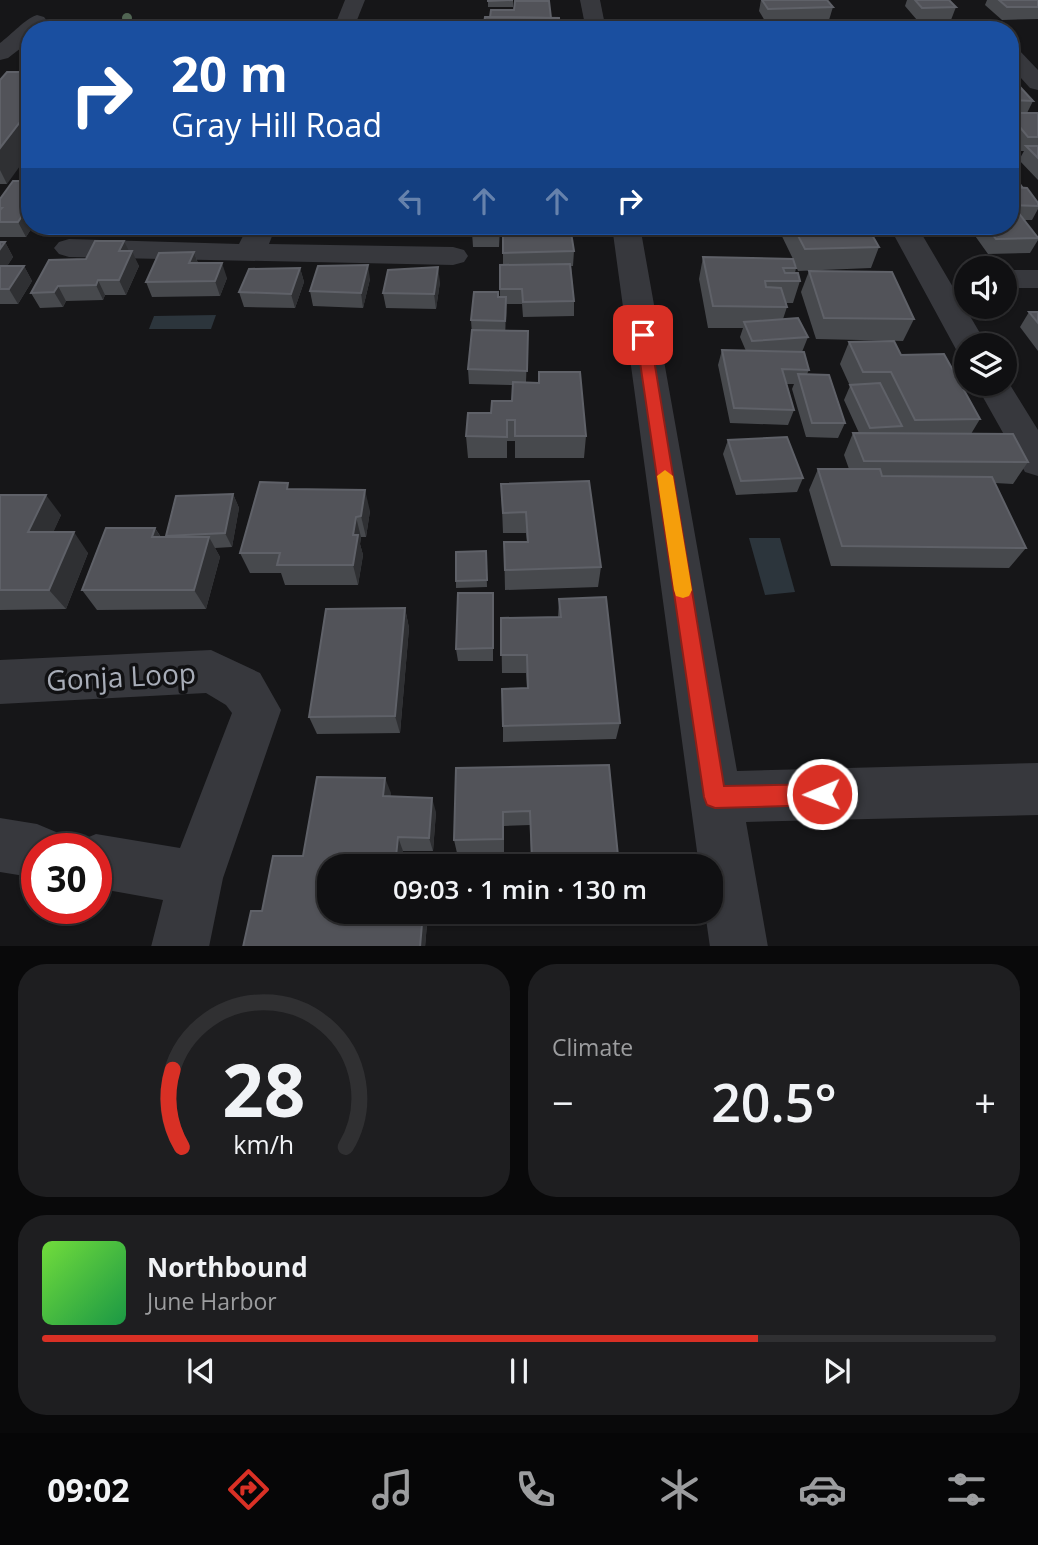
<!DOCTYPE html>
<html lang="en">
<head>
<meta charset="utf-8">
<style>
  :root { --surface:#101012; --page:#1e1e20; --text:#f1f3f6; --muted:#9c9d9f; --line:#303032; --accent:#d93025 }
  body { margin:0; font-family:"Open Sans",sans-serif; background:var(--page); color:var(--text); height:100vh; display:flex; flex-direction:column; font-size:26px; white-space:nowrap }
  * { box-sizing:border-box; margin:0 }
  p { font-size:23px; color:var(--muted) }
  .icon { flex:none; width:38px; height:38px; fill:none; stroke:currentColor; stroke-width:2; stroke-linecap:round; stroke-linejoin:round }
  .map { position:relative; height:946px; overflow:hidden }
  .details { display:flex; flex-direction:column; gap:18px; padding:18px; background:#09090a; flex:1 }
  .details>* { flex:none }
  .guide { position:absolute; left:21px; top:21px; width:998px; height:214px; border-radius:28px; box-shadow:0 2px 5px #0004,0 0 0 2px var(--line); background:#1a4fa0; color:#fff; overflow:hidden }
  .tools { position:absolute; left:954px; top:256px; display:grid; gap:14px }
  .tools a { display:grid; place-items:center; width:63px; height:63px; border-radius:50%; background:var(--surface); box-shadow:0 2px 5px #0004,0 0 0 2px var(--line); font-size:35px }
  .speed { position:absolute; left:21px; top:833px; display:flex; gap:14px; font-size:35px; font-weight:700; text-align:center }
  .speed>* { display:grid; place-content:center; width:91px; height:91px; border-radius:50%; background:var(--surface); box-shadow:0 2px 5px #0004,0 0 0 2px var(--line); line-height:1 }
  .speed .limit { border:10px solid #d22; background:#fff; color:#111 }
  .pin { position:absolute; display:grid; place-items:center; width:60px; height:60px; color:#fff; margin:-30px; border-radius:14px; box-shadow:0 4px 10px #0006 }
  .me { position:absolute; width:77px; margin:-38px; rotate:269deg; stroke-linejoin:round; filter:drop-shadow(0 0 5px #0008) }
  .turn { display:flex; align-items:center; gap:24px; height:147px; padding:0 35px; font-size:32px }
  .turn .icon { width:91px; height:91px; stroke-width:2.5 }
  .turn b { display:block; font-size:49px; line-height:60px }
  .lanes { display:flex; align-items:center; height:66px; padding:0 35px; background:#0003; justify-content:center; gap:35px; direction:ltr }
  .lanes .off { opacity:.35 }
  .big { font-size:52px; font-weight:600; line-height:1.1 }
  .details .tile { flex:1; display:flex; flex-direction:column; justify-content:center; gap:10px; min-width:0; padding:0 24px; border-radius:28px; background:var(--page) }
  .details .dial { align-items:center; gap:0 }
  .dial svg { height:182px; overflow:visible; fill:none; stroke:var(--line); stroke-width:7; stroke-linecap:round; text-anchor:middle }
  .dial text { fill:var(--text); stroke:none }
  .song { display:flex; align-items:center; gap:21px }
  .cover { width:84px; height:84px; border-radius:10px; background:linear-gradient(135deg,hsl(100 70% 55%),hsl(140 70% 35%)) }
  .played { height:7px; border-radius:4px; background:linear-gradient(90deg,var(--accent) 75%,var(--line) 75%) }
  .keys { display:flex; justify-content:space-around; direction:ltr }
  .heat { display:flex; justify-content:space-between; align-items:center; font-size:38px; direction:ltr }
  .details .tiles { flex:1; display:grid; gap:18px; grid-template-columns:1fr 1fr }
  .tile:last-child { grid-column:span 2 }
  .trip { position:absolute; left:317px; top:854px; width:406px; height:70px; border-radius:28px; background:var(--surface); box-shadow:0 2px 5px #0004,0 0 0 2px var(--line); font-weight:600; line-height:70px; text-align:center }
  .tab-bar { display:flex; height:112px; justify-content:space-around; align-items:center; background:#060607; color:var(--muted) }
  .tab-bar .icon { width:49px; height:49px }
  .tab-bar .active { color:var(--accent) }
  .tab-bar b { font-size:32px; color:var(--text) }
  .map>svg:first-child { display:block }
</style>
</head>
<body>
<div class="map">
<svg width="1038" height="947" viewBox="0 0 1038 947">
  <rect width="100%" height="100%" fill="#161618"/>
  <g fill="#2c353c">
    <polygon points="216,315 211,329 149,329 154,316"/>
    <polygon points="749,538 780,538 795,592 765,595"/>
  </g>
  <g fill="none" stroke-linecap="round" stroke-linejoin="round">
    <g fill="#37383d" fill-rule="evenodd">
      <polygon points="345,0 365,0 353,30 333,30"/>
      <polygon points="580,0 600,0 606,30 586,30"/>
      <path d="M37,15L44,17L47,21L41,30H30V41L8,58L0,60V43C11,35 26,18 37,15Z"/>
      <polygon points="1010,47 1018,49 1038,70 1038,90 1030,88 1010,66"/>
      <polygon points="248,226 276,226 269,244 453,247 464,250 468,256 464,262 453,265 69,257 59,254 54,248 59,242 69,239 239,244"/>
      <polygon points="612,226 640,226 737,771 1038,763 1038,815 746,822 768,947 710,947 705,912 710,912 710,866 699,866"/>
      <polygon points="889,226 917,226 987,345 966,345 966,355 958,353"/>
      <rect x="1004" y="270" width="34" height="18"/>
      <polygon points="1004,375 1038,430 1038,476 1025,472 975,383 1004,383"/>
      <polygon points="211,650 260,673 281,710 223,878 209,947 151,947 163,900 96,888 96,849 74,849 77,842 96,834 180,848 232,713 226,705 206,693 0,704 0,660"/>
      <polygon points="0,818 37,824 56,832 63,849 37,849 37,878 0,872"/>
    </g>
  </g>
  <circle fill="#506452" cx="127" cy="18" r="5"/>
  <g fill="#47494d">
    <rect x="488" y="0" width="25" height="7"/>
    <polygon points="761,0 827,0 833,7 829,20 765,21 759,11"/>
    <polygon points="907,0 949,0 956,7 951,20 917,20 905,6"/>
    <polygon points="987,0 1038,0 1038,19 1002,20 985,5"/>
    <polygon points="1010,76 1033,101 1027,113 1038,113 1038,180 1019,160 1024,151 1021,151 1010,137"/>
    <polygon points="0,80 7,184 0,184"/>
    <polygon points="1010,170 1022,187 1037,202 1038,201 1038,209 1032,220 1024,220 1038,237 1038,240 1030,253 988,254 968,226 1010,226"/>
    <polygon points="0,199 30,226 33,226 26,237 0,237"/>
    <polygon points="112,226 142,226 140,231 115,232"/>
    <polygon points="177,226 213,226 209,235 180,235"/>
    <polygon points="500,226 499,247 473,247 472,232"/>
    <polygon points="507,226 570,226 574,251 573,266 571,266 574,301 574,316 523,317 522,304 507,304 505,331 528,331 526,382 538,383 539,372 586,436 584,458 515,458 515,441 507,441 507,458 468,458 466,436 491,413 512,401 513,385 469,384 468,369 472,335 471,320 498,297 500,297 500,265 503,265 503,236 507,236"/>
    <polygon points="777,226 867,226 879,247 871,268 798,271 796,266 796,268 795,273 800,281 793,303 785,303 787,307 783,319 808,337 802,352 809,370 807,374 845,423 838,438 806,437 792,389 794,384 787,384 794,410 788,425 730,423 718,365 722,350 746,351 740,337 743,328 708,328 699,279 703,257 793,259"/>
    <polygon points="0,242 5,242 13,257 7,266 24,266 32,281 18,304 0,304"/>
    <polygon points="129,251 139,266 126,295 105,295 103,300 66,301 63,307 40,308 31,293 86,259"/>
    <polygon points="194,252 198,263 227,278 220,296 152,297 146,282"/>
    <polygon points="300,268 304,282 295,308 244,307 239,292"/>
    <polygon points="809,271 914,319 903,341 816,339 801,292"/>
    <polygon points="370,279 363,308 313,306 310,291"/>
    <polygon points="440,282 436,309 386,308 383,293"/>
    <polygon points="1029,312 1038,312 1038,351 1020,327"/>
    <polygon points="849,342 901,355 980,419 971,434 1028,462 1013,484 995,483 1026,548 1009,568 831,566 809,490 818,469 849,469 844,455 853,433 859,433 844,400 850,386 840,364"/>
    <polygon points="728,440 803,478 797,492 736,495 723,454"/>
    <polygon points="501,484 601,567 598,587 505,590 504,542 527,542 526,533 503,533"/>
    <polygon points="290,489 370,511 366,537 361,537 360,544 363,555 358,585 285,585 281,573 250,573 240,553"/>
    <polygon points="233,494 239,508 232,547 215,548 220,557 206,609 97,610 82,590 155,528 161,537 166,537"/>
    <polygon points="0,495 61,515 53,532 88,553 66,609 0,610"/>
    <polygon points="486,551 487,587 456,588 456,581"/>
    <polygon points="493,593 493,661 458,661 456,649"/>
    <polygon points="559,599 620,723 616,739 503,742 503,726 527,688 526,673 502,673 501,618 558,617"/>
    <polygon points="405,608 409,628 400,733 317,734 309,717"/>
    <polygon points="609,765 531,859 530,825 504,826 504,852 457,853 454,840 456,768"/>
    <polygon points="391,793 390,796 436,812 433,851 403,851 402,866 329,866 428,912 425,947 243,947 262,911 303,856"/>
    <polygon points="487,912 620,912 618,918 488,920"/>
  </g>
  <g fill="#2f3033">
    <polygon points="30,109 30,152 7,184 0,170 0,148"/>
    <polygon points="30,204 30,226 33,226 26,237 18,222"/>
    <polygon points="206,226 213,226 209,235"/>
    <polygon points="124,241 131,255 132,251 139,266 126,295 119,280 119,251"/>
    <polygon points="5,242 13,257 0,277 0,249"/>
    <polygon points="194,252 199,267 189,263"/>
    <polygon points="222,263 227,278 220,296 215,281"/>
    <polygon points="368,265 370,279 363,308 361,293"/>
    <polygon points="24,266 32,281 18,304 9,289"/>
    <polygon points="438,267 440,282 436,309 434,294"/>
    <polygon points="300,268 304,282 295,308 291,294"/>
    <polygon points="98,280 105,295 103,300 96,285"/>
    <polygon points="58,286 66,301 63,307 54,292"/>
    <polygon points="506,297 507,312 505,336 505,321"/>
    <polygon points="365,490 370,511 366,537 361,516"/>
    <polygon points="233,494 239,508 232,547 225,533"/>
    <polygon points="46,495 61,515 44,553 28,532"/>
    <polygon points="356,517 361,537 360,544 363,555 358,585 353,565 353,535"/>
    <polygon points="155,528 167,548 152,537"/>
    <polygon points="74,532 88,553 66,609 49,590"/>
    <polygon points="209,537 220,557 206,609 194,590"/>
    <polygon points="405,608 409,628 400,733 395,716"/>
    <polygon points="385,778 391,793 389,810 383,796"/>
    <polygon points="432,798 436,812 433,851 429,838"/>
    <polygon points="398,837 403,851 402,866 395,866"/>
    <polygon points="423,912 428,912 425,947 420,947"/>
  </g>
  <g fill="#525359" stroke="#5f6168" stroke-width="2">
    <polygon points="488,0 513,0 488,1"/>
    <polygon points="762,0 827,0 833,7 768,9"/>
    <polygon points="915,0 949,0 956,7 922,8"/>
    <polygon points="999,0 1038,0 1038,7 1007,7"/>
    <polygon points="515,1 549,1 551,18 490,17 491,10 514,10"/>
    <polygon points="485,17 559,18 560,30 483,30"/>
    <polygon points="30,70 30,109 0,148 0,80 7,72 28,72"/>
    <polygon points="1010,76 1033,101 1010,100"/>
    <polygon points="1010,113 1038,113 1038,137 1028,137 1010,115"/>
    <polygon points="1026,146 1038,146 1038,158"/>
    <polygon points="1010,170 1022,187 1010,187"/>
    <polygon points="13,181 30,181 30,204 18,222 0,222 0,210 2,208 0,208 0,199"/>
    <polygon points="1010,187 1027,188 1038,203 1038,206 1010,205"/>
    <polygon points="1010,207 1014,207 1038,238 996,239 986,226 1010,226"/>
    <polygon points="473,226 499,226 499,232 472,232"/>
    <polygon points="523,226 570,226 574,251 503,253 503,236 524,235"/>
    <polygon points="793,226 867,226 879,247 805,249"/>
    <polygon points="95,241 124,241 119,251 132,251 119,280 98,280 96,285 58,286 54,292 31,293 49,260 86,259"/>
    <polygon points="0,242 5,242 0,249"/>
    <polygon points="194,252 189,263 222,263 215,281 146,282 159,253"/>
    <polygon points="703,257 793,259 796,268 783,268 785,273 798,273 800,281 765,281 766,287 781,288 787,307 713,306"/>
    <polygon points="570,264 574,301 523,302 522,289 500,289 500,265"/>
    <polygon points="368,265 361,293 310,291 318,266"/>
    <polygon points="0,266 24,266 9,289 0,289"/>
    <polygon points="438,267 434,294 383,293 388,270"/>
    <polygon points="300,268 291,294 239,292 249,269"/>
    <polygon points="809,271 892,272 914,319 824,318"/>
    <polygon points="474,292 498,292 498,297 506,297 505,321 471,320"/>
    <polygon points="1029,312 1038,312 1038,323"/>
    <polygon points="798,318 808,337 752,341 744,322"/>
    <polygon points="472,330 528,331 527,371 468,369"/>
    <polygon points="894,341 901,355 944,354 980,419 915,420 891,372 863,372 849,342"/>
    <polygon points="722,350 804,352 809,370 782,369 794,410 734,408"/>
    <polygon points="539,372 580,372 586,436 515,436 515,420 507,420 507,437 466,436 468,413 491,413 492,401 512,401 513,382 539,383"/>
    <polygon points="798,374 829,375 845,423 812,423"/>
    <polygon points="880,383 902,426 870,428 850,385"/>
    <polygon points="853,433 1013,434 1028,462 864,461"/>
    <polygon points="787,437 803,478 741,481 728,440"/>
    <polygon points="818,469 880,469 882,476 992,477 1026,548 842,546"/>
    <polygon points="589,481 601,567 505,570 504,542 528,542 526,512 503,513 501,484"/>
    <polygon points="260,482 288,483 287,489 365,490 361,516 356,517 353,535 358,535 353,565 277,565 280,553 240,553"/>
    <polygon points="233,494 225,533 166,536 176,496"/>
    <polygon points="0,495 46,495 28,532 74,532 49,590 0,590"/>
    <polygon points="106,528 155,528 152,537 209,537 194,590 82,590"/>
    <polygon points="486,551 487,580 456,581 456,552"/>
    <polygon points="458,593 493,593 493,648 456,649"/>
    <polygon points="606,597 620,723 503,726 502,689 528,688 527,655 501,655 501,618 561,617 559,599"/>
    <polygon points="405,608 395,716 309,717 326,609"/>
    <polygon points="609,765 619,866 486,866 486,860 532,859 530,811 503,812 503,839 454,840 456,768"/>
    <polygon points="317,777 385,778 383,796 432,798 429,838 398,837 395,866 329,866 329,912 423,912 420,947 243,947 251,911 262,911 273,856 303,856"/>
  </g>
  <polygon fill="#d93025" stroke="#8d1f18" stroke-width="2" points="643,330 650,335 724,786 822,784 830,787 833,794 830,802 822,805 715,808 707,805 704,797 636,335"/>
  <polygon fill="#f59e0b" points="665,470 673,476 692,590 689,596 683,598 676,596 674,590 657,476"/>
  <g text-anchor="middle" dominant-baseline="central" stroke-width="7" stroke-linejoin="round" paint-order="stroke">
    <g font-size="28" fill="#a8adb8" stroke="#111113">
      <text transform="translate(121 676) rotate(-3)">Gonja Loop</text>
    </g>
  </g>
</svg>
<div class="tools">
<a><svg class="icon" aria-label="sound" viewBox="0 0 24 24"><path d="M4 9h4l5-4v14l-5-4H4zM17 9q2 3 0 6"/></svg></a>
<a><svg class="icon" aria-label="layers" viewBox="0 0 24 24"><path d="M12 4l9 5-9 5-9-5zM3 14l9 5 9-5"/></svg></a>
</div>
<div class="speed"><div class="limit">30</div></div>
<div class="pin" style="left:643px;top:335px;background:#d93025"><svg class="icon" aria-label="arrive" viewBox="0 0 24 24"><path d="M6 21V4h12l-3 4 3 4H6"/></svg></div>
<svg class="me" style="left:822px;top:794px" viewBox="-20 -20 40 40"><circle r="17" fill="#d93025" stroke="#fff" stroke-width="3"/><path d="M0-11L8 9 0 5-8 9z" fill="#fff"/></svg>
<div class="trip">09:03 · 1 min · 130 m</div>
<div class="guide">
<div class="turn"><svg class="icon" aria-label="right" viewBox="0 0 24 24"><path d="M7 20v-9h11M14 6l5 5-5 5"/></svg><div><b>20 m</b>Gray Hill Road</div></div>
<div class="lanes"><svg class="icon off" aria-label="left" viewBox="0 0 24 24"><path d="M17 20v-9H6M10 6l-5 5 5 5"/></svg><svg class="icon off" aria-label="ahead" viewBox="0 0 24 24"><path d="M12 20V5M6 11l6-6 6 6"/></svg><svg class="icon off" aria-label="ahead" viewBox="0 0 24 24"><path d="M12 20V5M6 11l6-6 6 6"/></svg><svg class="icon" aria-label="right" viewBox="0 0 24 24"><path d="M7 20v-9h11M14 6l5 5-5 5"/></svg></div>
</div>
</div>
<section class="details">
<div class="tiles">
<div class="tile dial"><svg viewBox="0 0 100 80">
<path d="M14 69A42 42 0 1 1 86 69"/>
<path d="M14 69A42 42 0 0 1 10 35" stroke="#d93025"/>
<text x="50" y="56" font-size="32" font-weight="700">28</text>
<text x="50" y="72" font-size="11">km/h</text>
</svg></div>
<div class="tile"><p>Climate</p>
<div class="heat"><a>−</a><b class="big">20.5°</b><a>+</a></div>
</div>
<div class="tile">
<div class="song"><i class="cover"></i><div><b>Northbound</b><p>June Harbor</p></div></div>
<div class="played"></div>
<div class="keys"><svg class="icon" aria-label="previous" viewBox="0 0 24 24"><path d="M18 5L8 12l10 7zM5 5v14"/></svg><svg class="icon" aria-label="pause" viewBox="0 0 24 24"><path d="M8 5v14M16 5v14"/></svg><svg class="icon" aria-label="next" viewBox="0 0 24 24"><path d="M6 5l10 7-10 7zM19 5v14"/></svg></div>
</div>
</div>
</section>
<nav class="tab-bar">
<b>09:02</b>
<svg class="icon active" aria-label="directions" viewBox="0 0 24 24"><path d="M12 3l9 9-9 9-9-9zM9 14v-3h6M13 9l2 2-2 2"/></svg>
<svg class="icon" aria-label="music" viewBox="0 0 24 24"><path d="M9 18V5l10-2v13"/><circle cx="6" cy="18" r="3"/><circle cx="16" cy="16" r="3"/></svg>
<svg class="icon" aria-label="phone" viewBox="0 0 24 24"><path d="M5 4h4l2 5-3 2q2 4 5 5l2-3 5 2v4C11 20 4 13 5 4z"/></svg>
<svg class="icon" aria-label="climate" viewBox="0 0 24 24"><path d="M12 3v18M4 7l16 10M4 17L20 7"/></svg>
<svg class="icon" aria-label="car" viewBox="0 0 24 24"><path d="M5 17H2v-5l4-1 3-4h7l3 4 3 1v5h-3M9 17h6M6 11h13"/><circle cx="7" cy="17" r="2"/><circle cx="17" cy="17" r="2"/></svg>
<svg class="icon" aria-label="filters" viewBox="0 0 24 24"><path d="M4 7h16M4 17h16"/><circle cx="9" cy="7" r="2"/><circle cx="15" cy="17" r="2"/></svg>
</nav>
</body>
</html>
